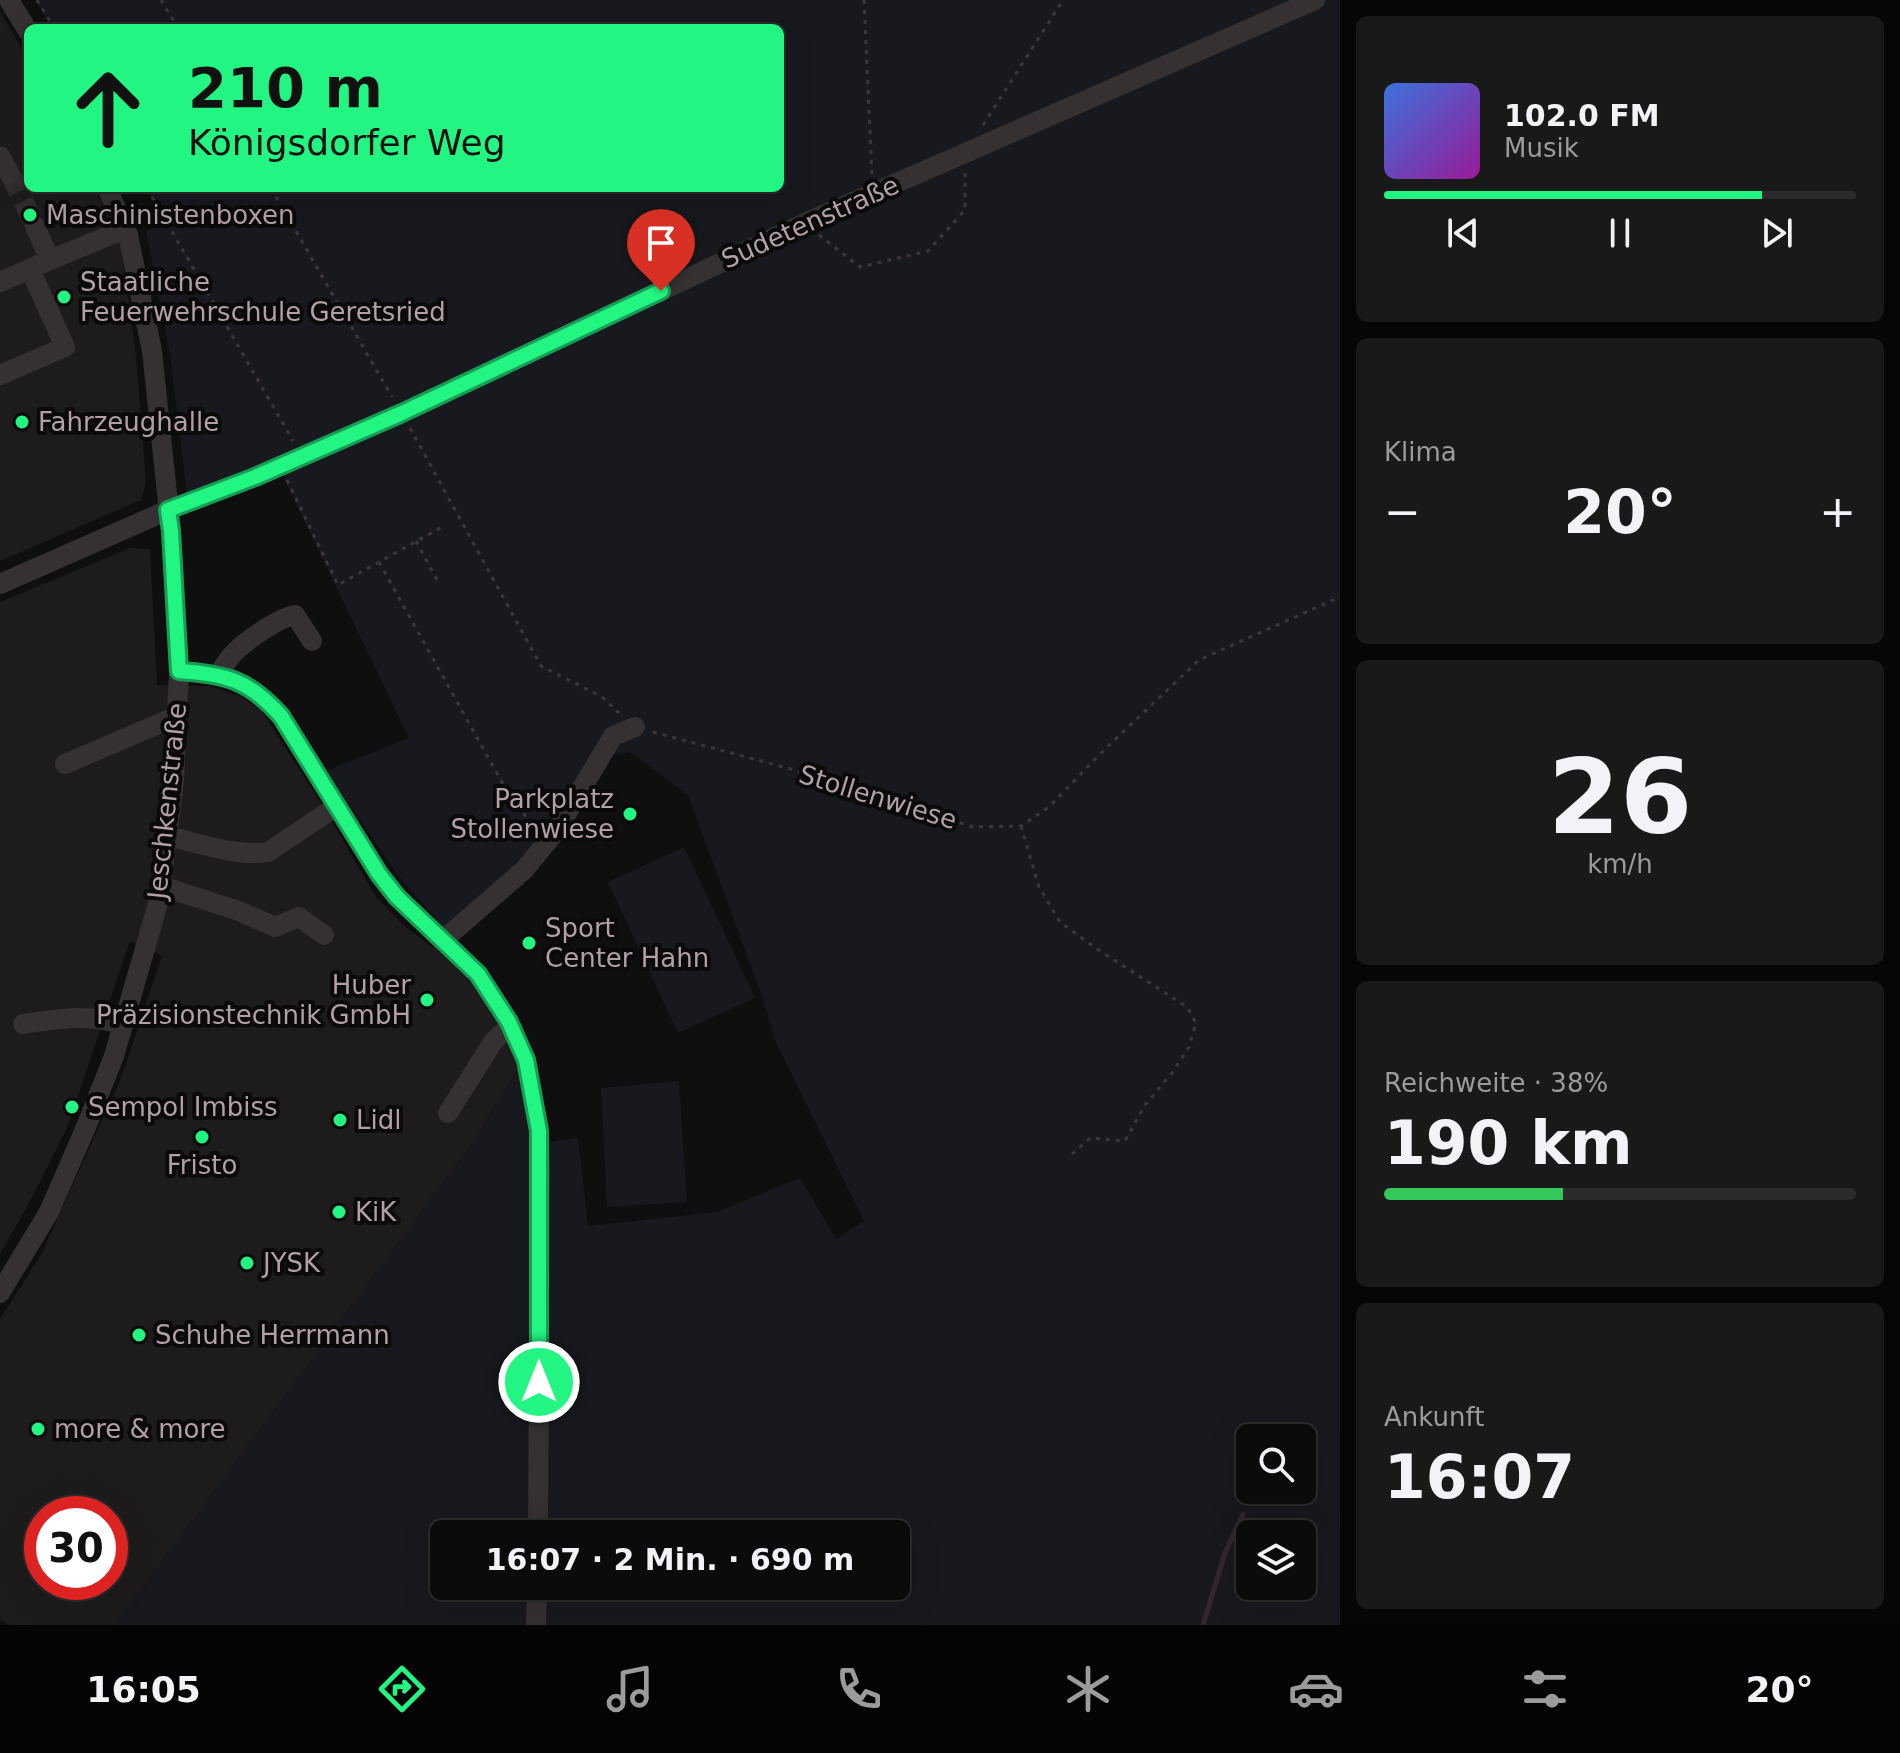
<!DOCTYPE html>
<html lang="de">
<head>
<meta charset="utf-8">
<style>
  :root { --surface:#0c0b0b; --page:#1a1919; --text:#f1f3f6; --muted:#9a9b9d; --line:#2c2b2c; --accent:#22f581 }
  body { margin:0; font-family:"DejaVu Sans",sans-serif; background:var(--page); color:var(--text); height:100vh; display:flex; flex-direction:column; font-size:30px; white-space:nowrap }
  * { box-sizing:border-box; margin:0 }
  p { font-size:26px; color:var(--muted) }
  .icon { flex:none; width:44px; height:44px; fill:none; stroke:currentColor; stroke-width:2; stroke-linecap:round; stroke-linejoin:round }
  .map { position:relative; flex:1; overflow:hidden }
  .drawer { display:flex; flex-direction:column; gap:16px; padding:16px; background:#070606; width:560px }
  .drawer>* { flex:none }
  .guide { position:absolute; left:24px; top:24px; width:760px; height:168px; border-radius:12px; box-shadow:0 8px 32px #0002,0 0 0 2px var(--line); background:#22f581; color:#111; overflow:hidden }
  .controls { position:absolute; left:1236px; top:1424px; display:grid; gap:16px }
  .controls a { display:grid; place-items:center; width:80px; height:80px; border-radius:12px; background:var(--surface); box-shadow:0 8px 32px #0002,0 0 0 2px var(--line); font-size:40px }
  .speed { position:absolute; left:24px; top:1496px; display:flex; gap:16px; font-size:40px; font-weight:700; text-align:center }
  .speed>* { display:grid; place-content:center; width:104px; height:104px; border-radius:50%; background:var(--surface); box-shadow:0 8px 32px #0002,0 0 0 2px var(--line); line-height:1 }
  .speed .limit { border:12px solid #d22; background:#fff; color:#111 }
  .pin { position:absolute; display:grid; place-items:center; width:68px; height:68px; color:#fff; margin:-82px -34px; border-radius:50% 50% 50% 0; rotate:-45deg; box-shadow:0 0 8px #0007 }
  .pin .icon { rotate:45deg }
  .me { position:absolute; width:88px; margin:-44px; rotate:0deg; stroke-linejoin:round; filter:drop-shadow(0 0 6px #0008) }
  .turn { display:flex; align-items:center; gap:28px; height:168px; padding:0 32px; font-size:36px }
  .turn .icon { width:104px; height:104px; stroke-width:2.5 }
  .turn b { display:block; font-size:56px; line-height:68px }
  .big { font-size:60px; font-weight:800; line-height:1.1 }
  .drawer .card { flex:1; display:flex; flex-direction:column; justify-content:center; gap:12px; min-width:0; padding:0 28px; border-radius:12px; background:var(--page) }
  .drawer .dial { align-items:center; gap:0 }
  .dial b { font-size:104px; line-height:1 }
  .song { display:flex; align-items:center; gap:24px }
  .cover { width:96px; height:96px; border-radius:12px; background:linear-gradient(135deg,hsl(220 70% 55%),hsl(300 70% 35%)) }
  .played { height:8px; border-radius:4px; background:linear-gradient(90deg,var(--accent) 80%,var(--line) 80%) }
  .keys { display:flex; justify-content:space-around; direction:ltr }
  .heat { display:flex; justify-content:space-between; align-items:center; font-size:44px; direction:ltr }
  .charge { height:12px; border-radius:6px; background:linear-gradient(90deg,#34c759 38%,var(--line) 0) }
  .trip { position:absolute; left:430px; top:1520px; width:480px; height:80px; border-radius:12px; background:var(--surface); box-shadow:0 8px 32px #0002,0 0 0 2px var(--line); font-weight:800; line-height:80px; text-align:center }
  .tabs { display:flex; height:128px; justify-content:space-around; align-items:center; background:#050404; color:var(--muted) }
  .tabs .icon { width:56px; height:56px }
  .tabs .on { color:var(--accent) }
  .tabs b { font-size:36px; color:var(--text) }
  main { display:flex; flex:1; min-height:0 }
  .map>svg:first-child { display:block }
</style>
</head>
<body>
<main>
<div class="map">
<svg width="1340" height="1625" viewBox="0 0 1340 1625">
  <rect width="100%" height="100%" fill="#100f0f"/>
  <g fill="#1d1b1b" fill-rule="evenodd">
    <polygon points="0,12 28,59 28,188 94,188 120,239 136,356 146,482 141,500 0,561"/>
    <path d="M130,548L150,549L157,685L210,686L240,696L261,710L321,803L376,897L401,923L457,966L482,994L521,1065L469,1148L115,1625H9L0,1619V1319L42,1253L121,1078L162,956L130,941L67,1128L34,1194L0,1254V602ZM42,1514H110V1582H42Z"/>
  </g>
  <g fill="#18191e" fill-rule="evenodd">
    <path d="M35,0H1340V1625H115L469,1148L521,1065L532,1144L578,1138L588,1226L717,1212L800,1178L836,1239L864,1221L775,1040L762,996L688,795L630,752L614,755L537,832L528,857L444,928L400,878L326,771L409,738L276,462L187,494L170,353L146,231L165,224L145,188H780V28H52ZM1250,1438H1302V1490H1250ZM444,1534H896V1586H444ZM1250,1534H1302V1586H1250Z"/>
    <polygon points="684,847 755,998 678,1033 608,882"/>
    <polygon points="679,1081 687,1202 607,1207 601,1088"/>
  </g>
  <g fill="none" stroke-linecap="round" stroke-linejoin="round">
    <polyline stroke="#342530" stroke-width="5" points="1203,1625 1225,1553 1243,1514"/>
    <polyline stroke="#302c2e" stroke-width="20" stroke-dasharray="20 10" stroke-linecap="butt" points="10,174 35,226"/>
    <g stroke="#3c3639" stroke-width="3" stroke-dasharray="4 6" stroke-linecap="butt">
      <polyline points="37,0 54,28"/>
      <polyline points="161,0 178,28"/>
      <polyline points="864,0 872,176"/>
      <polyline points="983,125 1063,0"/>
      <polyline points="147,188 293,441"/>
      <polyline points="271,188 392,397"/>
      <polyline points="819,235 860,267 928,251 965,210 965,171"/>
      <polyline points="410,428 541,666 602,697 619,713"/>
      <polyline points="287,480 338,585 442,527"/>
      <polyline points="416,541 437,580"/>
      <polyline points="379,562 504,786 536,831"/>
      <polyline points="653,732 802,772 973,827 1021,826 1049,807 1105,749 1199,660 1340,597"/>
      <polyline points="1021,826 1039,887 1060,922 1097,949 1187,1007 1196,1023 1189,1047 1172,1073 1145,1105 1125,1141 1090,1138 1069,1157"/>
    </g>
    <g stroke="#353032" stroke-width="20">
      <polyline points="9,0 28,31"/>
      <polyline points="0,156 10,174"/>
      <polyline points="50,260 125,229"/>
      <polyline points="0,282 50,260 35,226"/>
      <polyline points="0,375 65,347 30,269"/>
      <polyline points="0,584 168,510 255,477 402,413 805,223 1315,0"/>
      <path d="M179,671C227,674 249,680 281,716L379,874L397,897L478,974L509,1022L526,1060L539,1131L540,1169L538,1534"/>
      <path d="M218,675C223,668 227,660 233,654C245,641 278,618 295,615L312,641"/>
      <polyline points="65,764 177,716"/>
      <path d="M167,836C197,843 238,857 268,852L337,806"/>
      <polyline points="161,886 239,911 275,927 299,917 324,935"/>
      <polyline points="442,941 524,870 557,830 613,736 635,727"/>
      <path d="M23,1024C59,1019 87,1013 123,1025"/>
      <polyline points="448,1113 493,1042 501,1034 513,1029"/>
      <polyline points="0,1293 49,1212 86,1127 114,1056 159,900 174,781 179,671 171,531 152,351 128,235 107,188"/>
      <polyline points="536,1625 537,1586"/>
    </g>
  </g>
  <g fill="none" stroke-linecap="round" stroke-linejoin="round">
    <defs>
      <path id="route" d="M539,1382V1131L526,1060L509,1022L478,974L397,897L379,874L281,716C249,680 226,674 179,671L171,531L168,510L255,477L402,413L661,291"/>
    </defs>
    <use href="#route" stroke="#169f54" stroke-width="20"/>
    <use href="#route" stroke="#22f581" stroke-width="14"/>
  </g>
  <g fill="#22f581" stroke="#0b0a0a" stroke-width="3">
    <circle cx="30" cy="215" r="8"/>
    <circle cx="64" cy="297" r="8"/>
    <circle cx="22" cy="422" r="8"/>
    <circle cx="630" cy="814" r="8"/>
    <circle cx="529" cy="943" r="8"/>
    <circle cx="427" cy="1000" r="8"/>
    <circle cx="72" cy="1107" r="8"/>
    <circle cx="340" cy="1120" r="8"/>
    <circle cx="202" cy="1137" r="8"/>
    <circle cx="339" cy="1212" r="8"/>
    <circle cx="247" cy="1263" r="8"/>
    <circle cx="139" cy="1335" r="8"/>
    <circle cx="38" cy="1429" r="8"/>
  </g>
  <g text-anchor="middle" dominant-baseline="central" stroke-width="8" stroke-linejoin="round" paint-order="stroke">
    <g font-size="26" fill="#b29fa9" stroke="#0b0a0a" text-anchor="start">
      <text x="46" y="215">Maschinistenboxen</text>
      <text x="80" y="282">Staatliche<tspan x="80" dy="30">Feuerwehrschule Geretsried</tspan></text>
      <text x="38" y="422">Fahrzeughalle</text>
      <text x="614" y="799" text-anchor="end">Parkplatz<tspan x="614" dy="30">Stollenwiese</tspan></text>
      <text x="545" y="928">Sport<tspan x="545" dy="30">Center Hahn</tspan></text>
      <text x="411" y="985" text-anchor="end">Huber<tspan x="411" dy="30">Präzisionstechnik GmbH</tspan></text>
      <text x="88" y="1107">Sempol Imbiss</text>
      <text x="356" y="1120">Lidl</text>
      <text x="202" y="1165" text-anchor="middle">Fristo</text>
      <text x="355" y="1212">KiK</text>
      <text x="263" y="1263">JYSK</text>
      <text x="155" y="1335">Schuhe Herrmann</text>
      <text x="54" y="1429">more &amp; more</text>
    </g>
    <g font-size="26" fill="#b29fa9" stroke="#0b0a0a">
      <text transform="translate(810 222) rotate(-24)">Sudetenstraße</text>
      <text transform="translate(878 797) rotate(17)">Stollenwiese</text>
      <text transform="translate(167 801) rotate(-84)">Jeschkenstraße</text>
    </g>
  </g>
</svg>
<div class="controls">
<a><svg class="icon" aria-label="search" viewBox="0 0 24 24"><circle cx="10" cy="10" r="6"/><path d="M15 15l6 6"/></svg></a>
<a><svg class="icon" aria-label="layers" viewBox="0 0 24 24"><path d="M12 4l9 5-9 5-9-5zM3 14l9 5 9-5"/></svg></a>
</div>
<div class="speed"><div class="limit">30</div></div>
<div class="pin" style="left:661px;top:291px;background:#d93025"><svg class="icon" aria-label="arrive" viewBox="0 0 24 24"><path d="M6 21V4h12l-3 4 3 4H6"/></svg></div>
<svg class="me" style="left:539px;top:1382px" viewBox="-20 -20 40 40"><circle r="17" fill="#22f581" stroke="#fff" stroke-width="3"/><path d="M0-11L8 9 0 5-8 9z" fill="#fff"/></svg>
<div class="trip">16:07 · 2 Min. · 690 m</div>
<div class="guide">
<div class="turn"><svg class="icon" aria-label="ahead" viewBox="0 0 24 24"><path d="M12 20V5M6 11l6-6 6 6"/></svg><div><b>210 m</b>Königsdorfer Weg</div></div>
</div>
</div>
<section class="drawer">
<div class="card">
<div class="song"><i class="cover"></i><div><b>102.0 FM</b><p>Musik</p></div></div>
<div class="played"></div>
<div class="keys"><svg class="icon" aria-label="previous" viewBox="0 0 24 24"><path d="M18 5L8 12l10 7zM5 5v14"/></svg><svg class="icon" aria-label="pause" viewBox="0 0 24 24"><path d="M8 5v14M16 5v14"/></svg><svg class="icon" aria-label="next" viewBox="0 0 24 24"><path d="M6 5l10 7-10 7zM19 5v14"/></svg></div>
</div>
<div class="card"><p>Klima</p>
<div class="heat"><a>−</a><b class="big">20°</b><a>+</a></div>
</div>
<div class="card dial"><b>26</b><p>km/h</p></div>
<div class="card"><p>Reichweite · 38%</p><b class="big">190 km</b><div class="charge"></div></div>
<div class="card"><p>Ankunft</p><b class="big">16:07</b></div>
</section>
</main>
<nav class="tabs">
<b>16:05</b>
<svg class="icon on" aria-label="directions" viewBox="0 0 24 24"><path d="M12 3l9 9-9 9-9-9zM9 14v-3h6M13 9l2 2-2 2"/></svg>
<svg class="icon" aria-label="music" viewBox="0 0 24 24"><path d="M9 18V5l10-2v13"/><circle cx="6" cy="18" r="3"/><circle cx="16" cy="16" r="3"/></svg>
<svg class="icon" aria-label="phone" viewBox="0 0 24 24"><path d="M5 4h4l2 5-3 2q2 4 5 5l2-3 5 2v4C11 20 4 13 5 4z"/></svg>
<svg class="icon" aria-label="climate" viewBox="0 0 24 24"><path d="M12 3v18M4 7l16 10M4 17L20 7"/></svg>
<svg class="icon" aria-label="car" viewBox="0 0 24 24"><path d="M5 17H2v-5l4-1 3-4h7l3 4 3 1v5h-3M9 17h6M6 11h13"/><circle cx="7" cy="17" r="2"/><circle cx="17" cy="17" r="2"/></svg>
<svg class="icon" aria-label="filters" viewBox="0 0 24 24"><path d="M4 7h16M4 17h16"/><circle cx="9" cy="7" r="2"/><circle cx="15" cy="17" r="2"/></svg>
<b>20°</b>
</nav>
</body>
</html>
